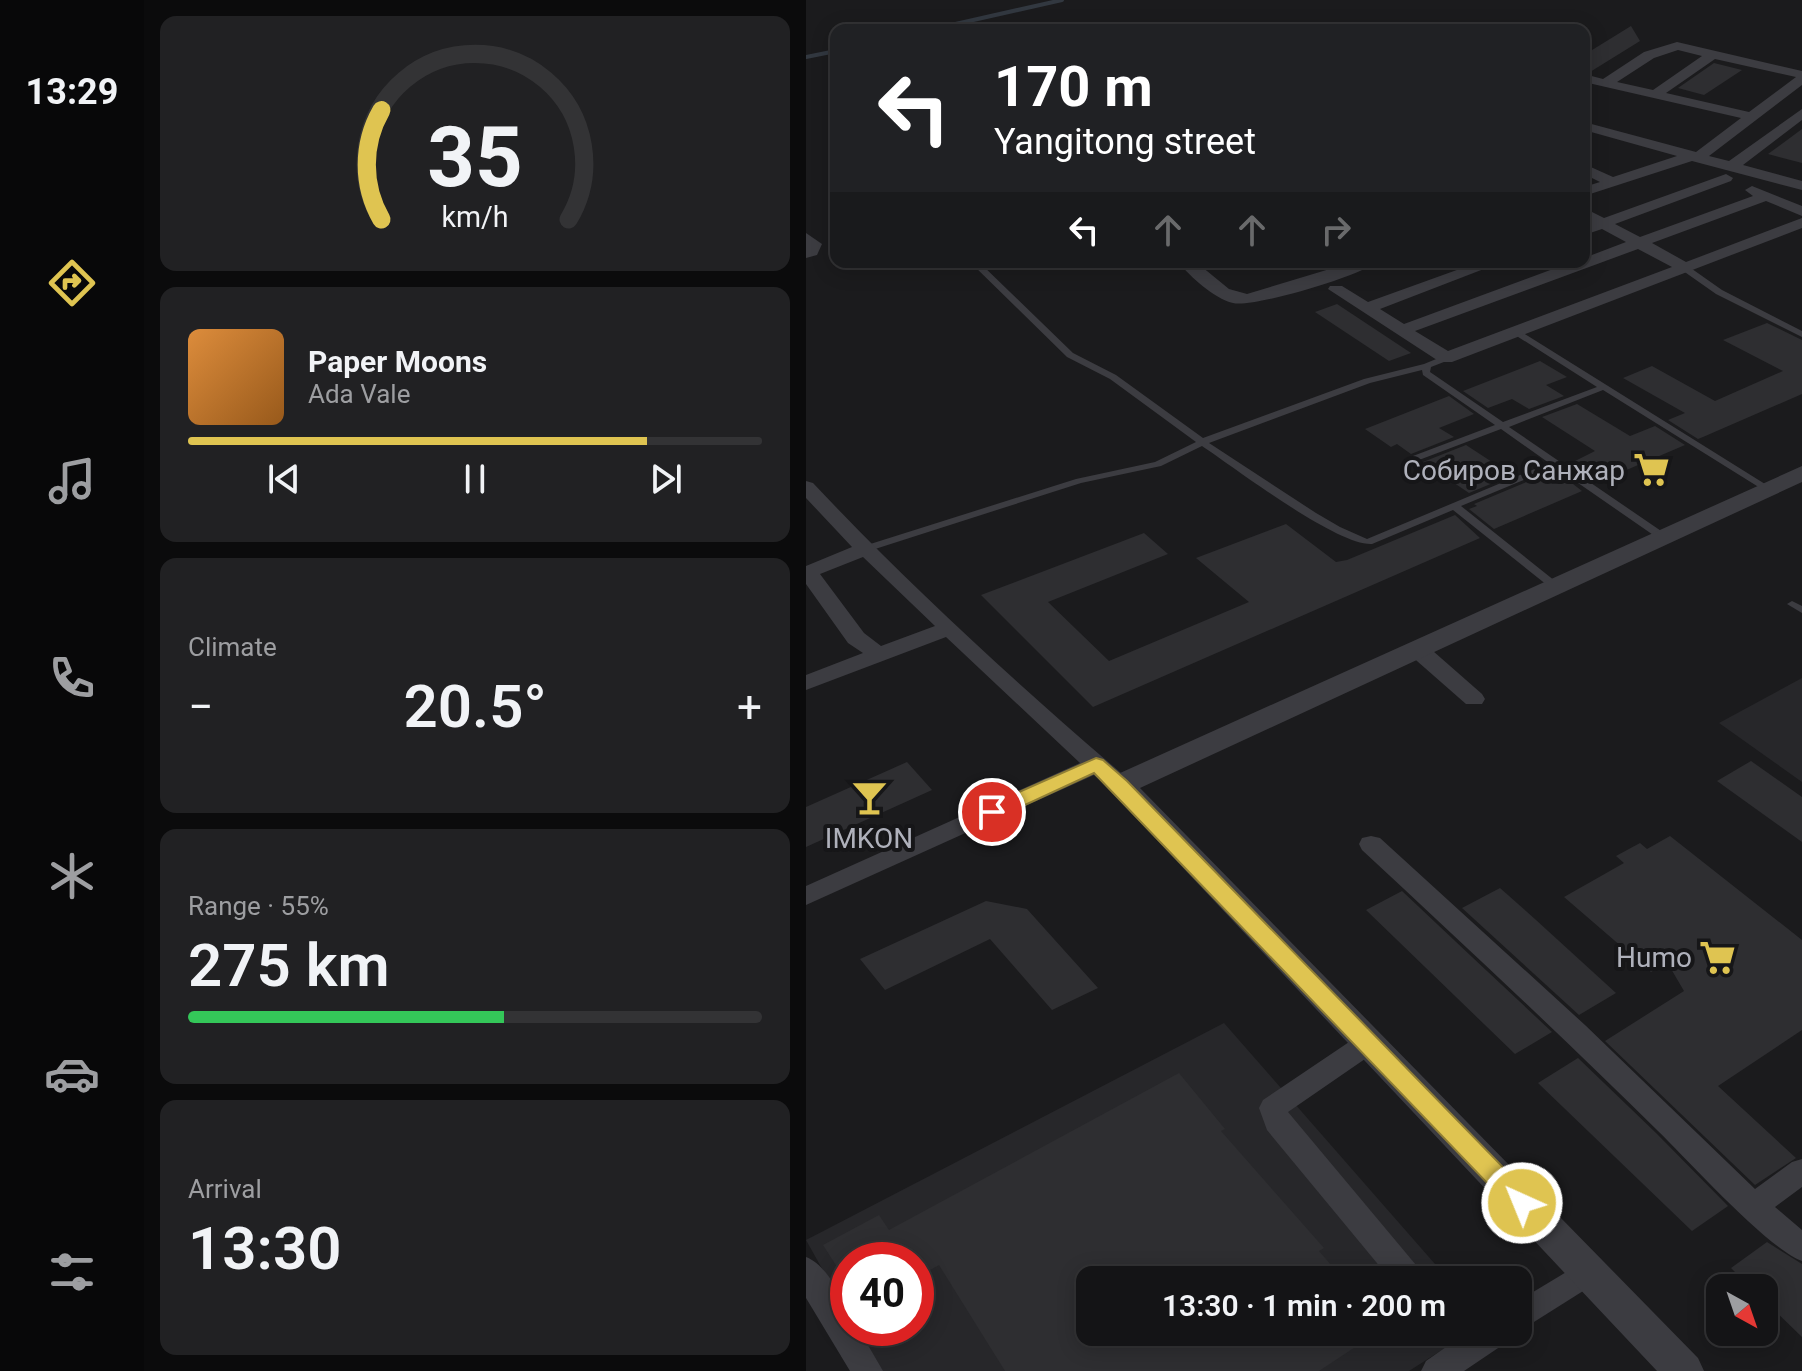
<!DOCTYPE html>
<html lang="en">
<head>
<meta charset="utf-8">
<style>
  :root { --surface:#141416; --page:#212123; --text:#f1f3f6; --muted:#9d9ea1; --line:#333335; --accent:#dfc451 }
  body { margin:0; font-family:Roboto,sans-serif; background:var(--page); color:var(--text); height:100vh; display:flex; flex-direction:column; font-size:30px; white-space:nowrap }
  * { box-sizing:border-box; margin:0 }
  p { font-size:26px; color:var(--muted) }
  .icon { flex:none; width:44px; height:44px; fill:none; stroke:currentColor; stroke-width:2; stroke-linecap:round; stroke-linejoin:round }
  .map { position:relative; flex:1; overflow:hidden }
  .sheet { display:flex; flex-direction:column; gap:16px; padding:16px; background:#0b0b0c; width:662px }
  .sheet>* { flex:none }
  .hud { position:absolute; left:24px; top:24px; width:760px; height:244px; border-radius:16px; box-shadow:0 4px 20px #0003,0 0 0 2px var(--line); background:#202124; color:#fff; overflow:hidden }
  .needle { width:52px; rotate:140deg }
  .controls { position:absolute; left:900px; top:1274px; display:grid; gap:16px }
  .controls a { display:grid; place-items:center; width:72px; height:72px; border-radius:16px; background:var(--surface); box-shadow:0 4px 20px #0003,0 0 0 2px var(--line); font-size:40px }
  .speed { position:absolute; left:24px; top:1242px; display:flex; gap:16px; font-size:40px; font-weight:700; text-align:center }
  .speed>* { display:grid; place-content:center; width:104px; height:104px; border-radius:50%; background:var(--surface); box-shadow:0 4px 20px #0003,0 0 0 2px var(--line); line-height:1 }
  .speed .limit { border:12px solid #d22; background:#fff; color:#111 }
  .pin { position:absolute; display:grid; place-items:center; width:68px; height:68px; color:#fff; margin:-34px; border:4px solid #fff; border-radius:50%; box-shadow:0 2px 8px #0007 }
  .me { position:absolute; width:88px; margin:-44px; rotate:316deg; stroke-linejoin:round; filter:drop-shadow(0 0 6px #0008) }
  .turn { display:flex; align-items:center; gap:28px; height:168px; padding:0 32px; font-size:36px }
  .turn .icon { width:104px; height:104px; stroke-width:2.5 }
  .turn b { display:block; font-size:56px; line-height:68px }
  .lanes { display:flex; align-items:center; height:76px; padding:0 32px; background:#0003; justify-content:center; gap:40px; direction:ltr }
  .lanes .off { opacity:.35 }
  .big { font-size:60px; font-weight:600; line-height:1.1 }
  .sheet .card { flex:1; display:flex; flex-direction:column; justify-content:center; gap:12px; min-width:0; padding:0 28px; border-radius:16px; background:var(--page) }
  .sheet .dial { align-items:center; gap:0 }
  .dial svg { height:208px; overflow:visible; fill:none; stroke:var(--line); stroke-width:7; stroke-linecap:round; text-anchor:middle }
  .dial text { fill:var(--text); stroke:none }
  .song { display:flex; align-items:center; gap:24px }
  .cover { width:96px; height:96px; border-radius:12px; background:linear-gradient(135deg,hsl(30 70% 55%),hsl(30 70% 35%)) }
  .played { height:8px; border-radius:4px; background:linear-gradient(90deg,var(--accent) 80%,var(--line) 80%) }
  .keys { display:flex; justify-content:space-around; direction:ltr }
  .heat { display:flex; justify-content:space-between; align-items:center; font-size:44px; direction:ltr }
  .charge { height:12px; border-radius:6px; background:linear-gradient(90deg,#34c759 55%,var(--line) 0) }
  .trip { position:absolute; left:270px; top:1266px; width:456px; height:80px; border-radius:16px; background:var(--surface); box-shadow:0 4px 20px #0003,0 0 0 2px var(--line); font-weight:600; line-height:80px; text-align:center }
  main { display:flex; flex:1; min-height:0 }
  .menu { display:flex; flex-direction:column; width:144px; justify-content:space-around; align-items:center; background:#080809; color:var(--muted) }
  .menu .icon { width:56px; height:56px }
  .menu .on { color:var(--accent) }
  .menu b { font-size:36px; color:var(--text) }
  .map>svg:first-child { display:block }
</style>
</head>
<body>
<main>
<nav class="menu">
<b>13:29</b>
<svg class="icon on" aria-label="directions" viewBox="0 0 24 24"><path d="M12 3l9 9-9 9-9-9zM9 14v-3h6M13 9l2 2-2 2"/></svg>
<svg class="icon" aria-label="music" viewBox="0 0 24 24"><path d="M9 18V5l10-2v13"/><circle cx="6" cy="18" r="3"/><circle cx="16" cy="16" r="3"/></svg>
<svg class="icon" aria-label="phone" viewBox="0 0 24 24"><path d="M5 4h4l2 5-3 2q2 4 5 5l2-3 5 2v4C11 20 4 13 5 4z"/></svg>
<svg class="icon" aria-label="climate" viewBox="0 0 24 24"><path d="M12 3v18M4 7l16 10M4 17L20 7"/></svg>
<svg class="icon" aria-label="car" viewBox="0 0 24 24"><path d="M5 17H2v-5l4-1 3-4h7l3 4 3 1v5h-3M9 17h6M6 11h13"/><circle cx="7" cy="17" r="2"/><circle cx="17" cy="17" r="2"/></svg>
<svg class="icon" aria-label="filters" viewBox="0 0 24 24"><path d="M4 7h16M4 17h16"/><circle cx="9" cy="7" r="2"/><circle cx="15" cy="17" r="2"/></svg>
</nav>
<section class="sheet">
<div class="card dial"><svg viewBox="0 0 100 80">
<path d="M14 69A42 42 0 1 1 86 69"/>
<path d="M14 69A42 42 0 0 1 14 27" stroke="#dfc451"/>
<text x="50" y="56" font-size="32" font-weight="700">35</text>
<text x="50" y="72" font-size="11">km/h</text>
</svg></div>
<div class="card">
<div class="song"><i class="cover"></i><div><b>Paper Moons</b><p>Ada Vale</p></div></div>
<div class="played"></div>
<div class="keys"><svg class="icon" aria-label="previous" viewBox="0 0 24 24"><path d="M18 5L8 12l10 7zM5 5v14"/></svg><svg class="icon" aria-label="pause" viewBox="0 0 24 24"><path d="M8 5v14M16 5v14"/></svg><svg class="icon" aria-label="next" viewBox="0 0 24 24"><path d="M6 5l10 7-10 7zM19 5v14"/></svg></div>
</div>
<div class="card"><p>Climate</p>
<div class="heat"><a>−</a><b class="big">20.5°</b><a>+</a></div>
</div>
<div class="card"><p>Range · 55%</p><b class="big">275 km</b><div class="charge"></div></div>
<div class="card"><p>Arrival</p><b class="big">13:30</b></div>
</section>
<div class="map">
<svg width="996" height="1371" viewBox="0 0 996 1371">
  <rect width="100%" height="100%" fill="#1b1b1d"/>
  <g fill="#27272a">
    <polygon points="996,678 996,782 913,723"/>
    <polygon points="418,1023 643,1280 284,1280 284,1332 664,1332 603,1371 76,1371 50,1328 110,1328 110,1260 42,1260 42,1315 0,1240"/>
  </g>
  <g fill="none" stroke-linecap="round" stroke-linejoin="round">
    <g stroke="#323840" stroke-width="4">
      <polyline points="123,30 256,0"/>
      <polyline points="0,57 30,51"/>
    </g>
  </g>
  <g fill="#2e2e31">
    <polygon points="825,26 834,41 784,72 778,71 778,55"/>
    <polygon points="908,63 936,70 898,95 872,88"/>
    <polygon points="996,129 996,163 962,154"/>
    <polygon points="531,304 605,353 583,361 509,312"/>
    <polygon points="961,323 996,340 996,394 897,437 892,439 862,420 879,413 817,378 846,366 909,401 977,371 917,340"/>
    <polygon points="734,361 761,377 740,385 758,396 723,409 706,399 682,408 657,391"/>
    <polygon points="643,396 668,414 633,428 648,437 605,454 591,444 585,447 559,429"/>
    <polygon points="771,404 824,436 849,426 879,445 790,483 763,464 789,451 736,417"/>
    <polygon points="660,445 706,475 663,493 617,462"/>
    <polygon points="749,470 776,491 688,529 663,509 671,506 668,504"/>
    <polygon points="649,515 674,538 287,707 175,595 338,533 362,554 242,602 303,661 443,602 390,558 480,524 530,562 541,560"/>
    <polygon points="945,761 996,797 996,842 911,781"/>
    <polygon points="101,762 126,790 0,847 0,807"/>
    <polygon points="864,836 996,940 996,1030 912,1086 990,1158 949,1185 799,1041 878,991 861,962 845,972 758,897 818,863 810,856 834,843 841,849"/>
    <polygon points="694,888 730,920 810,993 773,1015 656,908"/>
    <polygon points="596,891 666,957 746,1032 709,1054 560,910"/>
    <polygon points="180,901 221,909 292,988 246,1010 184,939 79,990 54,959"/>
    <polygon points="772,1058 850,1133 922,1206 886,1231 732,1083"/>
    <polygon points="373,1073 419,1129 415,1131 518,1248 513,1251 538,1280 284,1280 284,1332 572,1332 513,1371 199,1371 133,1265 110,1278 110,1260 42,1260 42,1284 17,1245 73,1215 83,1230"/>
    <polygon points="961,1242 996,1264 996,1337 958,1300 958,1288 945,1288 925,1268"/>
  </g>
  <g fill="none" stroke-linecap="round" stroke-linejoin="round">
    <g fill="#3c3c41" fill-rule="evenodd">
      <polygon points="30,100 30,134 27,132 23,105"/>
      <path d="M164,262H173L267,353L310,375L397,438L558,379L618,364L640,355L644,358L643,360L625,367L624,372L697,422L791,387L706,333L705,331L709,328L967,489L962,492L959,491L797,390L703,427L861,535L862,537L861,539H853L749,467L655,506L754,585L755,587L750,590L746,589L647,510L566,544C531,546 429,468 396,446L355,466L275,483L66,550H58L57,548L58,546L270,479L349,462L390,442L304,379L261,357ZM616,370L617,375L689,425L599,459V463H605L695,429L743,463L561,539L534,527L510,513L403,443L564,383Z"/>
      <polygon points="395,262 407,262 387,269 383,267"/>
      <polygon points="873,264 879,264 916,290 996,331 996,337 910,294 873,268"/>
      <polygon points="986,601 996,606 996,613 981,604"/>
    </g>
    <g fill="#3c3c41" fill-rule="evenodd">
      <path d="M871,42L996,71V85L903,156L923,161L996,109V120L937,165L996,181V190L886,161L778,196V187L794,182L778,174V164L807,177L871,156L778,130V122L890,152L935,118L778,82V74L797,79L838,52ZM872,50L896,56L847,90L811,82L848,58ZM909,59L990,77L943,112L860,93Z"/>
      <path d="M920,174L927,178L925,181L809,224L834,237L947,196L939,190L946,186L996,206V216L960,201L846,243L880,262L996,218V228L646,362H634L522,289L524,286H536L562,302L673,262H696L574,309L598,324L766,262H778V258L820,242L796,229L778,235V225L784,222L778,219V208L798,218ZM832,249L866,267L642,351L609,331Z"/>
      <polygon points="0,233 16,244 11,255 0,258"/>
      <path d="M372,262H390L423,289L441,294L547,262H570C555,276 447,308 427,303C407,298 385,277 372,262Z"/>
      <path d="M0,481L7,483C105,587 212,685 322,779L326,785L322,791H306L288,775L0,905V886L274,763L140,637L0,690V675L57,653L42,643L0,584V566L46,547L0,498ZM57,557L129,626L75,646L58,633L14,574Z"/>
      <polygon points="611,642 619,644 676,694 679,699 676,704 660,704 603,654 600,649 603,644"/>
      <path d="M565,836L574,838L779,1025L949,1189L986,1162L996,1159V1187L969,1207L996,1230V1261C961,1248 883,1161 852,1131C755,1035 656,943 556,850L553,844L556,838Z"/>
      <polygon points="562,1032 572,1036 576,1043 572,1050 482,1112 615,1271 619,1280 585,1280 461,1130 453,1108 457,1100 552,1036"/>
      <path d="M0,1257C22,1265 42,1305 42,1328H52L77,1371H44L0,1298Z"/>
      <polygon points="782,1259 793,1263 797,1272 793,1281 712,1332 712,1301"/>
      <polygon points="631,1332 706,1332 701,1342 658,1371 615,1371 620,1361 640,1347"/>
    </g>
    <polygon fill="#3c3c41" fill-rule="evenodd" points="996,466 996,482 334,788 892,1358 898,1371 851,1371 299,785 303,778"/>
  </g>
  <polygon fill="#dfc451" stroke="#917f35" stroke-width="2" points="290,758 297,760 321,781 725,1196 728,1203 725,1210 716,1213 707,1210 288,773 193,817 179,817 176,812 179,807"/>
  <defs>
    <symbol id="supermarket-bare" viewBox="-9 -9 18 18"><path d="M-6-5.5h2.5l.6 2H6L4.5 2H-2.5L-4.4-4H-6ZM-1.5 3.2a1.3 1.3 0 1 0 .1 0ZM3 3.2a1.3 1.3 0 1 0 .1 0Z" fill="#dfc451" stroke="#161618" stroke-width="2.5" paint-order="stroke"/></symbol>
    <symbol id="bar-bare" viewBox="-9 -9 18 18"><path d="M-6-5H6L.8 .8V4.5H3.5V6h-7V4.5H-.8V.8Z" fill="#dfc451" stroke="#161618" stroke-width="2.5" paint-order="stroke"/></symbol>
  </defs>
  <g fill-rule="evenodd">
    <use href="#supermarket-bare" x="820" y="444" width="51" height="51"/>
    <use href="#bar-bare" x="38" y="772" width="51" height="51"/>
    <use href="#supermarket-bare" x="886" y="932" width="51" height="51"/>
  </g>
  <g text-anchor="middle" dominant-baseline="central" stroke-width="8" stroke-linejoin="round" paint-order="stroke">
    <g font-size="28" fill="#afb1bb" stroke="#161618" text-anchor="end">
      <text x="819" y="470">Собиров Санжар</text>
      <text x="63" y="838" text-anchor="middle">IMKON</text>
      <text x="886" y="957">Humo</text>
    </g>
  </g>
</svg>
<div class="controls">
<a><svg class="needle" viewBox="-14 -14 28 28"><path d="M0-13l5 13h-10z" fill="#e53935"/><path d="M0 13l5-13h-10z" fill="#9d9ea1"/></svg></a>
</div>
<div class="speed"><div class="limit">40</div></div>
<div class="pin" style="left:186px;top:812px;background:#d93025"><svg class="icon" aria-label="arrive" viewBox="0 0 24 24"><path d="M6 21V4h12l-3 4 3 4H6"/></svg></div>
<svg class="me" style="left:716px;top:1203px" viewBox="-20 -20 40 40"><circle r="17" fill="#dfc451" stroke="#fff" stroke-width="3"/><path d="M0-11L8 9 0 5-8 9z" fill="#fff"/></svg>
<div class="trip">13:30 · 1 min · 200 m</div>
<div class="hud">
<div class="turn"><svg class="icon" aria-label="left" viewBox="0 0 24 24"><path d="M17 20v-9H6M10 6l-5 5 5 5"/></svg><div><b>170 m</b>Yangitong street</div></div>
<div class="lanes"><svg class="icon" aria-label="left" viewBox="0 0 24 24"><path d="M17 20v-9H6M10 6l-5 5 5 5"/></svg><svg class="icon off" aria-label="ahead" viewBox="0 0 24 24"><path d="M12 20V5M6 11l6-6 6 6"/></svg><svg class="icon off" aria-label="ahead" viewBox="0 0 24 24"><path d="M12 20V5M6 11l6-6 6 6"/></svg><svg class="icon off" aria-label="right" viewBox="0 0 24 24"><path d="M7 20v-9h11M14 6l5 5-5 5"/></svg></div>
</div>
</div>
</main>
</body>
</html>
